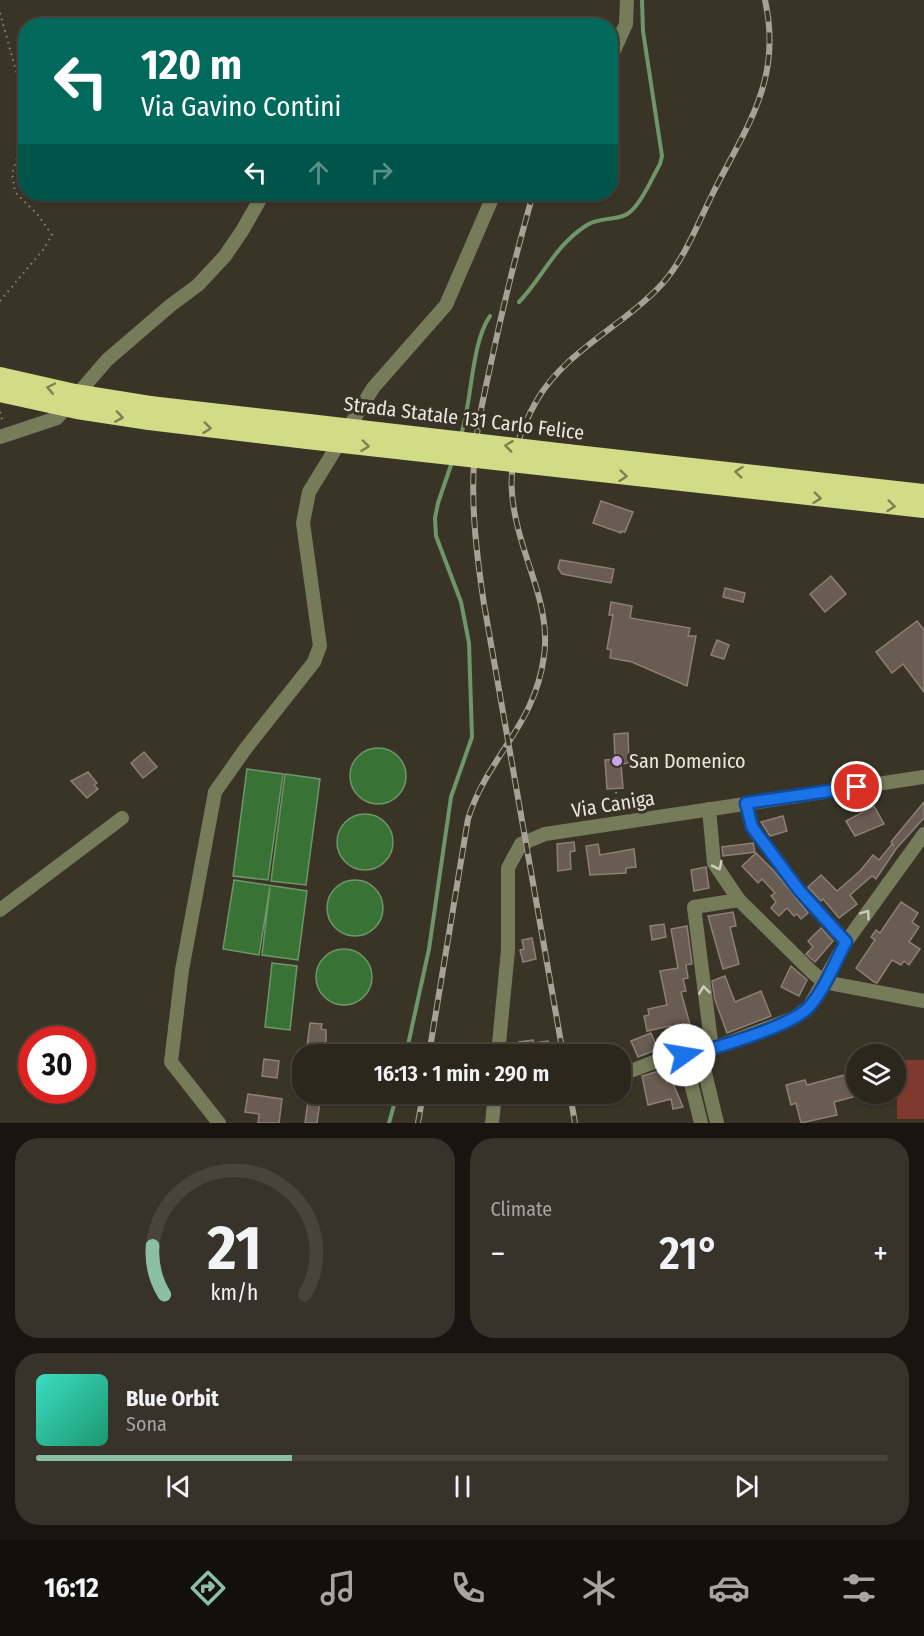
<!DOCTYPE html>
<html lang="en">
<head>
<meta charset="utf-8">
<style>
  :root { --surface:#2c271d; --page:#38332a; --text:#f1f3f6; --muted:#a6a5a4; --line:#48443b; --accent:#8abfa5 }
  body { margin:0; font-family:"Fira Sans Condensed",sans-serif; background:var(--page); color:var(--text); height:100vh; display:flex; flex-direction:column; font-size:22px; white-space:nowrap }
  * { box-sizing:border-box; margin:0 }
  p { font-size:20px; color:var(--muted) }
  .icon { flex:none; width:33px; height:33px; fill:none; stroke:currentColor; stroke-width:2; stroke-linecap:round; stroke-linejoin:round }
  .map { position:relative; height:1123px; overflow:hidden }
  .details { display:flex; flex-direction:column; gap:15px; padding:15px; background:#181510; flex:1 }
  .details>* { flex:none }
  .guide { position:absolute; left:18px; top:18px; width:600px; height:183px; border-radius:24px; box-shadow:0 2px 4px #0004,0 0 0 2px var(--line); background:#00695c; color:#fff; overflow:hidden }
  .controls { position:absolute; left:846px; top:1044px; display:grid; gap:12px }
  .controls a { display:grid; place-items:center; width:60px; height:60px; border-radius:50%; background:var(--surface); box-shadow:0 2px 4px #0004,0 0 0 2px var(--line); font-size:30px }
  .speed { position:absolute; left:18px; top:1026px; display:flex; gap:12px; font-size:30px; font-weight:700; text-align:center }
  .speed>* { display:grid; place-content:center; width:78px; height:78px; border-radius:50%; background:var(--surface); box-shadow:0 2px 4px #0004,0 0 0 2px var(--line); line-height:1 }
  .speed .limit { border:9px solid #d22; background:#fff; color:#111 }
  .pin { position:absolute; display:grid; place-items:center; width:51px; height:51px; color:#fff; margin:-26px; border:3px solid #fff; border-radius:50%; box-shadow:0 2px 6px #0007 }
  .me { position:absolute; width:66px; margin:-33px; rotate:77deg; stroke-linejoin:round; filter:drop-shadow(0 0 4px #0008) }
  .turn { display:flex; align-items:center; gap:21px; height:126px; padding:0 24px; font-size:27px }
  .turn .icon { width:78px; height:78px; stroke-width:2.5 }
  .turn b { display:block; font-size:42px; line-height:51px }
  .lanes { display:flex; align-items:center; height:57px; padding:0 24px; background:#0003; justify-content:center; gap:30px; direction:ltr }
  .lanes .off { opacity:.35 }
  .big { font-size:45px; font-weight:600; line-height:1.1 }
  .details .widget { flex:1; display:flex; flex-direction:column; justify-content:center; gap:9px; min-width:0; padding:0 21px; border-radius:24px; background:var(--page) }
  .details .dial { align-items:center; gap:0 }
  .dial svg { height:156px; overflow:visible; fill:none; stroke:var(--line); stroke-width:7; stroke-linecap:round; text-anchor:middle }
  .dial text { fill:var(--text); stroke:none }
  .song { display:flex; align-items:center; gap:18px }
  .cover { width:72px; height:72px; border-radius:9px; background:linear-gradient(135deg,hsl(170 70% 55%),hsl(160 70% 35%)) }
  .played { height:6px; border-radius:3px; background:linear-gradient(90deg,var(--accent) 30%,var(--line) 30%) }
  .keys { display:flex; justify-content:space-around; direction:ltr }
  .heat { display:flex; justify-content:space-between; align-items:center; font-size:33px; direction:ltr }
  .details .tiles { flex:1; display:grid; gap:15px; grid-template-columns:1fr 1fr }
  .widget:last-child { grid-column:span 2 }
  .trip { position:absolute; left:292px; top:1044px; width:339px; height:60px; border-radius:24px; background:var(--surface); box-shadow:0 2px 4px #0004,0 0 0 2px var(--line); font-weight:600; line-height:60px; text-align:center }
  .menu { display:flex; height:96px; justify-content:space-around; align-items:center; background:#12100c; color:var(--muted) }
  .menu .icon { width:42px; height:42px }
  .menu .selected { color:var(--accent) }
  .menu b { font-size:27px; color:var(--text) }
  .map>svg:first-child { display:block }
</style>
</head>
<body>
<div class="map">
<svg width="924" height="1123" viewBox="0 0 924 1123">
  <rect width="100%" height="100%" fill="#3a3427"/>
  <rect fill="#7f392e" x="897" y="1060" width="27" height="59"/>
  <g fill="#387335" stroke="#6e9668" stroke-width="1.5">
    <circle cx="378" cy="776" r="28"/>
    <polygon points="247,769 283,774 268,880 233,876"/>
    <polygon points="285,774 320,779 306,885 271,881"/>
    <circle cx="365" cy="842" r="28"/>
    <circle cx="355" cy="908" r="28"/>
    <polygon points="234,880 307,891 298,960 262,955 270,887 259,955 223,949"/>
    <circle cx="344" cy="977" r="28"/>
    <polygon points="272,963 297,966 290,1030 265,1027"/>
  </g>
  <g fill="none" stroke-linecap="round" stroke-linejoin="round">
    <g stroke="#6e9668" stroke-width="4">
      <path d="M519,302C544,276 554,246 587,225C598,218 611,220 623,216C638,212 652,178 660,164L662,156L643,31L642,0"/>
      <path d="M461,435C472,402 471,343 490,316"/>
      <polyline points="406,1054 429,949 451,797 472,737 469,643 461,602 436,536 435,518 438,503 452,462"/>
      <polyline points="389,1123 397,1094"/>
    </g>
  </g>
  <g fill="#695c52" stroke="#8d7f75" stroke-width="1.5">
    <polygon points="601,501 633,512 625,532 621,531 621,533 593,523"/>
    <polygon points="560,560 614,569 611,583 562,574 558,568"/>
    <polygon points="831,576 846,594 825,612 810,594"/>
    <polygon points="725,588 745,593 743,602 723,597"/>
    <polygon points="611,602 632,606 630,618 690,628 688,636 696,636 687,686 632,662 610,658 611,650 607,649 613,615 609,615"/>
    <polygon points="917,621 924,630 924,692 903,664 892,673 876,652"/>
    <polygon points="717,640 729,645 724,659 711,655"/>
    <polygon points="628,733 629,763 621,764 623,788 607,789 605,760 615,759 614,734"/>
    <polygon points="144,752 157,767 143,778 131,763"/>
    <polygon points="88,772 97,783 94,785 98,789 87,798 71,781"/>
    <polygon points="924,802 924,818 896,849 876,879 872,876 850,895 857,904 839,918 823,899 821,901 808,887 821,875 837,891 860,871 873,855 879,860 892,844 894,846 891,842"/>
    <polygon points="874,806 884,824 855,836 846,821"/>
    <polygon points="783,816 787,831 770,836 761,822"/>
    <polygon points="574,842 575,851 570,852 571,869 558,871 557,844"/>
    <polygon points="753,843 755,852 723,856 722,847"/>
    <polygon points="598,844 600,855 634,849 636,867 626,868 626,873 590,875 586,846"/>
    <polygon points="756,853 774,871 808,913 801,919 797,914 794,916 787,908 779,916 771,908 776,902 771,896 775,893 762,879 758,883 742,866"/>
    <polygon points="706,867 709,888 694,891 691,870"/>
    <polygon points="901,902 918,913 912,922 919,927 909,942 920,949 909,965 904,961 901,965 892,960 877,983 874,982 856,968 875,940 871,937 876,930 880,933"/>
    <polygon points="733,912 736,926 730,927 739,964 723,969 708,916"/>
    <polygon points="664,924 666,937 652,940 650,926"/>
    <polygon points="687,926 692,964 686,965 688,978 683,979 686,991 681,992 692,1032 684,1033 685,1041 674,1043 670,1026 647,1031 644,1016 649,1015 648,1009 667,1005 660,971 678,968 671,929"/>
    <polygon points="821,928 833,941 815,962 806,954 813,947 808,941"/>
    <polygon points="532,938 536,959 523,962 520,950 524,949 522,940"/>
    <polygon points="791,966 807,980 799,996 781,987"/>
    <polygon points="725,976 735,1002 761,991 771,1016 727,1033 715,1000 712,981"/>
    <polygon points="310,1023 322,1024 321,1029 326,1030 326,1054 306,1054"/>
    <polygon points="651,1033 658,1049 638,1057 631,1041"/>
    <polygon points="533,1040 534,1043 548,1041 550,1054 521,1054 519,1042"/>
    <polygon points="264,1059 279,1061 277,1078 262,1076"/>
    <polygon points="666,1069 672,1081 683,1107 673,1109 671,1099 648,1105 642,1076"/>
    <polygon points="848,1074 853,1097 834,1102 837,1115 801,1123 796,1103 791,1105 786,1085 805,1080 807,1085"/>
    <polygon points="248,1094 282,1099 279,1123 258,1123 259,1114 245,1112"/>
    <polygon points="309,1094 321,1094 317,1123 305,1123"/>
  </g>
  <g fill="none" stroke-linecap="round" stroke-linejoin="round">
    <g stroke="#8b867b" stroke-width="2" stroke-dasharray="1.5 4.5" stroke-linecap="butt">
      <polyline points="0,13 26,107"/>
      <polyline points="0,301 43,250 52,235 39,216 15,192 12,174 26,130"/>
      <polyline points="0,412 3,423"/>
      <polyline points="616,792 618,811"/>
    </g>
    <g stroke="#767c59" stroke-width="14">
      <polyline points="610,59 626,24 627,0"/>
      <polyline points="0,437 57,418 107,360 171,305 198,285 225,256 242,231 263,194"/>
      <polyline points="746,803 752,827 799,890 846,942"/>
      <polyline points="709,809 714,863 739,900 812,972 824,982 924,1001"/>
      <polyline points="0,910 122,818"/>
      <polyline points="712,1049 694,907 739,900"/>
      <polyline points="700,1052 717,1123"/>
      <polyline points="498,1054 508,950 508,868 521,844 545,834 924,777"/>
      <polyline points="684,1055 701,1123"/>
      <polyline points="628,1072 667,1057 712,1049 794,1018 809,1007 846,942 924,834"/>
      <polyline points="219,1123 171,1062 182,970 215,792 246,748 314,662 320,646 303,523 309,492 373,388 446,305 494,194"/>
      <polyline points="492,1123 495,1094"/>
    </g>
    <g stroke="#d1dd86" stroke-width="18">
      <polyline points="150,405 309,423"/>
      <polyline points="149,421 307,440"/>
      <polyline points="567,453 924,493"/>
      <polyline points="565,469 924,509"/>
    </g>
    <defs>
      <g id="rail">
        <path d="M533,194C517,250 503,306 491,363C484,395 476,429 474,462C471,509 477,558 484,604L563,1054"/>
        <path d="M429,1054L468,819C487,757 535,726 544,656C548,628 541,601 532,574C509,505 499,467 537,400C566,350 625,325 663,283C685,258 698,223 713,193C730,158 754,122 764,83C771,57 771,27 765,0"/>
        <polyline points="570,1094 575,1123"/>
        <polyline points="418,1123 423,1094"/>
      </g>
    </defs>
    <use href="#rail" stroke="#a7a298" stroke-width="6"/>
    <use href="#rail" stroke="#3a3427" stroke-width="4" stroke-dasharray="11" stroke-linecap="butt"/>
    <g stroke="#d1dd86" stroke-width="18">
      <polyline points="0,376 75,393 150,405"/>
      <polyline points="0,393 77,410 149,421"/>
      <polyline points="309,423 567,453"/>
      <polyline points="307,440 565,469"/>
    </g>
  </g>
  <defs><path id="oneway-chevron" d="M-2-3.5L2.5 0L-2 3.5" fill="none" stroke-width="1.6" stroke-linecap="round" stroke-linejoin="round" transform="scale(1.5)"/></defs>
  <g stroke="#7e8052">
    <use href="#oneway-chevron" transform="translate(51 388) rotate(-168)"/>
    <use href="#oneway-chevron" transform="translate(119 417) rotate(9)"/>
    <use href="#oneway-chevron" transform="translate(207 428) rotate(7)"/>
    <use href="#oneway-chevron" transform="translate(365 446) rotate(7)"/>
    <use href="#oneway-chevron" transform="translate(509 446) rotate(-173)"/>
    <use href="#oneway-chevron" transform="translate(739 472) rotate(-174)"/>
    <use href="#oneway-chevron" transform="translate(623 476) rotate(6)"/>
    <use href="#oneway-chevron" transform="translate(817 498) rotate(6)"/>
    <use href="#oneway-chevron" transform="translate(891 506) rotate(6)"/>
  </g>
  <g stroke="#ceccbe">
    <use href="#oneway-chevron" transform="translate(718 866) rotate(64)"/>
    <use href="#oneway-chevron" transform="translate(866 914) rotate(-54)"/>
    <use href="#oneway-chevron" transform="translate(704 990) rotate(-97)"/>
  </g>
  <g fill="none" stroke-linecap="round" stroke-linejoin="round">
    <defs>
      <path id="route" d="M684,1055C711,1050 792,1026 809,1007C825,989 835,962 846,942L799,890L752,827L746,803L857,787"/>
    </defs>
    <use href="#route" stroke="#114b97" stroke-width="15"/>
    <use href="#route" stroke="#1a73e8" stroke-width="10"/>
  </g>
  <circle fill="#c9a5ee" stroke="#3a3427" stroke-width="2" cx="617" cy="761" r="6"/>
  <g text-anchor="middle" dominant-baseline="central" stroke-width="6" stroke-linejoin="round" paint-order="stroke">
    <g font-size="20" fill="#ebe7df" stroke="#3a3427">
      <text transform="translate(464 418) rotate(7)">Strada Statale 131 Carlo Felice</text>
      <text transform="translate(613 804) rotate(-9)">Via Caniga</text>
    </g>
    <g font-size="20" fill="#ebe7df" stroke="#3a3427" text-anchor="start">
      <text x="629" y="761">San Domenico</text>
    </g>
  </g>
</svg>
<div class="controls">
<a><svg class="icon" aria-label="layers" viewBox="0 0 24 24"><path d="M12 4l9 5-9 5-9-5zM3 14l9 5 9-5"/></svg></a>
</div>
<div class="speed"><div class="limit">30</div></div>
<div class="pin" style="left:857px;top:787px;background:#d93025"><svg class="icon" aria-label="arrive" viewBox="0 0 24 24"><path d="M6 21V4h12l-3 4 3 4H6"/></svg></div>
<svg class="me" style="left:684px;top:1055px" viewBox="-20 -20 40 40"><circle r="19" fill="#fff"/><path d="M0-13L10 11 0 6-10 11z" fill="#1a73e8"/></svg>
<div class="trip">16:13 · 1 min · 290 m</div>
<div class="guide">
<div class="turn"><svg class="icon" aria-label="left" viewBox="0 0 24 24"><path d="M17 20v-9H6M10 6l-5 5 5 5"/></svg><div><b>120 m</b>Via Gavino Contini</div></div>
<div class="lanes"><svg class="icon" aria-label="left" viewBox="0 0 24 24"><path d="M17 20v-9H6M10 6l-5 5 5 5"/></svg><svg class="icon off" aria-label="ahead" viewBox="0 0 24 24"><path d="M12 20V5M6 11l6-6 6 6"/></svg><svg class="icon off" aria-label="right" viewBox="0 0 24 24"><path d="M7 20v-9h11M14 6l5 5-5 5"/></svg></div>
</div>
</div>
<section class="details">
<div class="tiles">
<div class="widget dial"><svg viewBox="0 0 100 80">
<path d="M14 69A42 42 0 1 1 86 69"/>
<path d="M14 69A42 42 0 0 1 8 44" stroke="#8abfa5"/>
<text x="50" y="56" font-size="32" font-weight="700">21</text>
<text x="50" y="72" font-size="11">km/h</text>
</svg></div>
<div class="widget"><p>Climate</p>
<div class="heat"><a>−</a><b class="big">21°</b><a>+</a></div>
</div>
<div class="widget">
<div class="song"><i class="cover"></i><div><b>Blue Orbit</b><p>Sona</p></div></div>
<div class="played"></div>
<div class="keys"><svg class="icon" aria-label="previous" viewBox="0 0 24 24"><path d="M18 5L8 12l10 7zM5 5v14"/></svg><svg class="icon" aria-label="pause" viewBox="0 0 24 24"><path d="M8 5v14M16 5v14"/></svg><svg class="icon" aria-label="next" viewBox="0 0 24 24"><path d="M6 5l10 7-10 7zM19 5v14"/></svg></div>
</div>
</div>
</section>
<nav class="menu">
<b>16:12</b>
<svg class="icon selected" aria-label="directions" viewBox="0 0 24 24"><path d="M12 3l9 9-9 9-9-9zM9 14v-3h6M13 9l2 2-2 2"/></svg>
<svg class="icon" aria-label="music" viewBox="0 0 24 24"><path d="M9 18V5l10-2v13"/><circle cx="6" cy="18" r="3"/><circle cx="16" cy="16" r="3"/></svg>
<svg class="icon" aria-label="phone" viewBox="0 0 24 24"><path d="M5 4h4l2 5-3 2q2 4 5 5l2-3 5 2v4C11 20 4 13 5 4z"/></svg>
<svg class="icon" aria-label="climate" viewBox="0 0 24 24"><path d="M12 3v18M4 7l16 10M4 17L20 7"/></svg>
<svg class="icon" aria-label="car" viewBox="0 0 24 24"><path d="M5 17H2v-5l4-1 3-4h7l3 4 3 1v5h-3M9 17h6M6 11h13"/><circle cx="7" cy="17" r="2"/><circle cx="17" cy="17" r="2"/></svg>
<svg class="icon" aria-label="filters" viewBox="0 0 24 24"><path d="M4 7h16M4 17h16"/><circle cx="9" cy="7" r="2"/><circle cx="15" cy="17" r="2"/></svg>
</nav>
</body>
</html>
